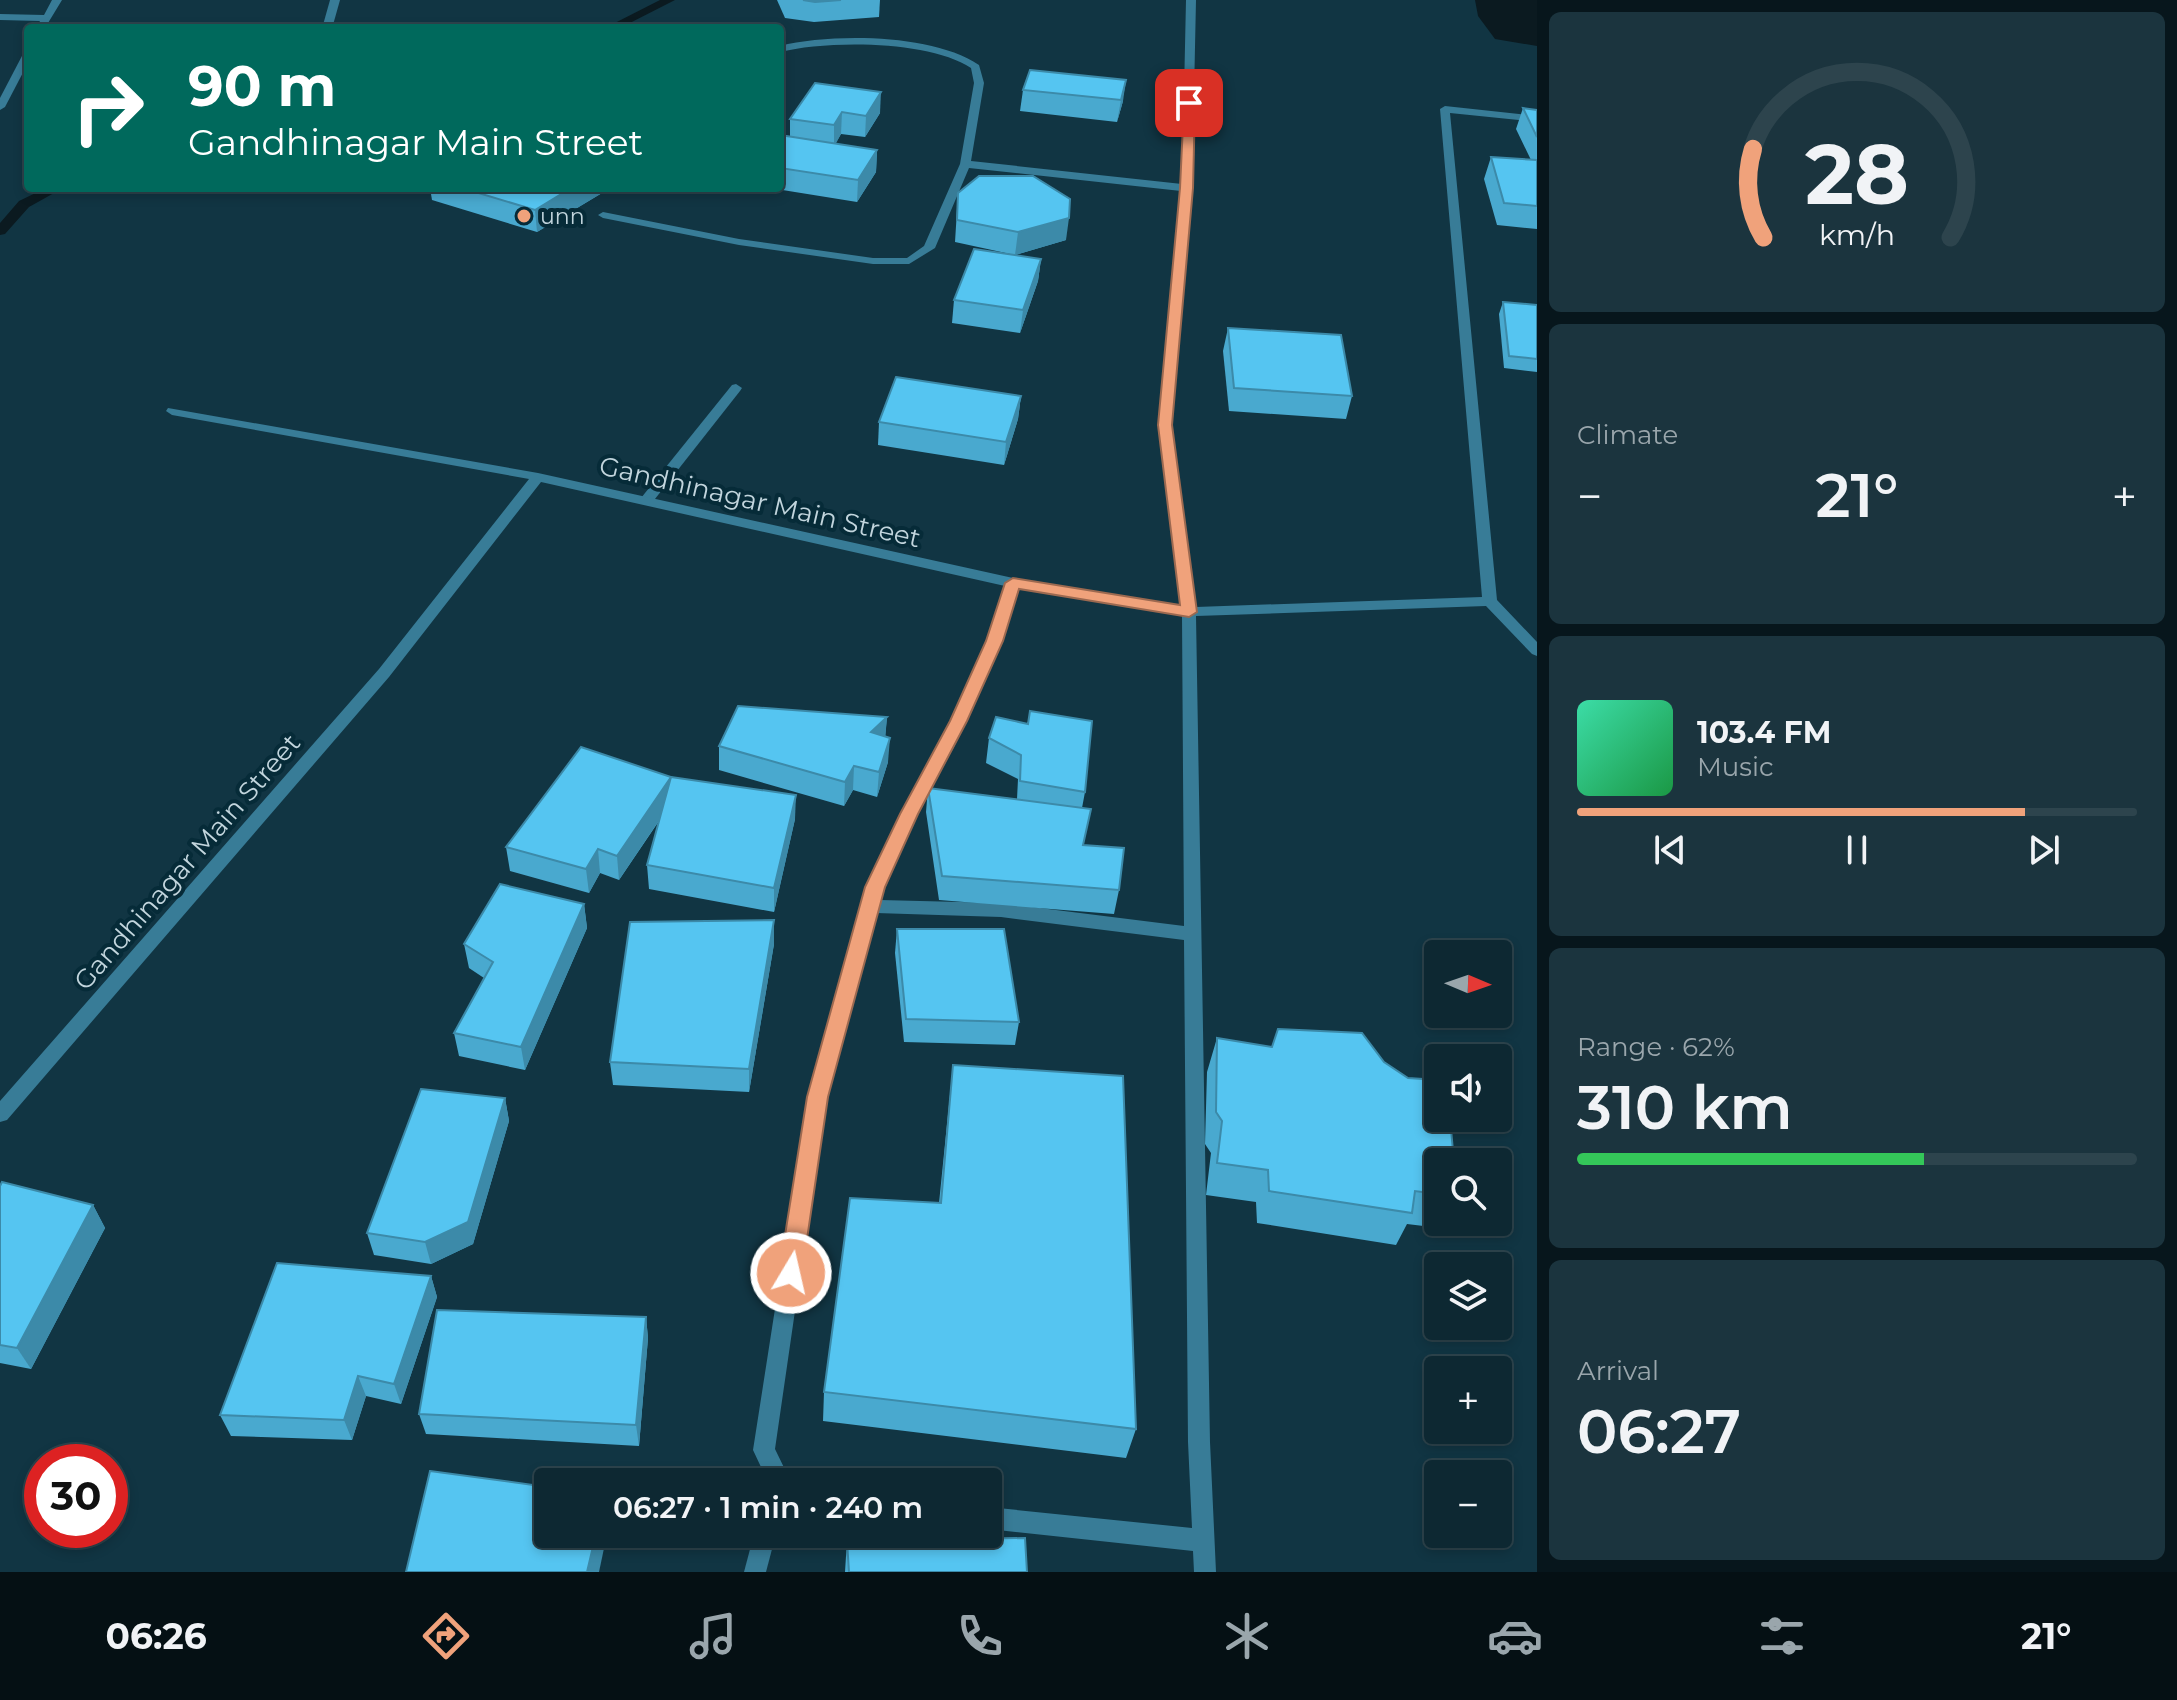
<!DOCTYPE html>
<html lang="en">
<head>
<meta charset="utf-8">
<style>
  :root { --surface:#0d2832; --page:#1b343e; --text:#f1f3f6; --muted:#9aa6ac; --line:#2d444d; --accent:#f0a27b }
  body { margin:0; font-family:Montserrat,sans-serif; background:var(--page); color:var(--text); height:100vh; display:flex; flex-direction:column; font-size:30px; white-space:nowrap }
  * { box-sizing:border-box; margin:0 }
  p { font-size:26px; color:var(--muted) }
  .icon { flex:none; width:44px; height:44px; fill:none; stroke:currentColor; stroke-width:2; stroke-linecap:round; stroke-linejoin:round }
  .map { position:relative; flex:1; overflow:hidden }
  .drawer { display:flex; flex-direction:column; gap:12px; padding:12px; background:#07161c; width:640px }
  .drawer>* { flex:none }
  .top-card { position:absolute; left:24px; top:24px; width:760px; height:168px; border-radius:8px; box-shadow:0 4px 12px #0003,0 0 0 2px var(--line); background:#00695c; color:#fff; overflow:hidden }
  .needle { width:52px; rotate:92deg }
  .fabs { position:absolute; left:1424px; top:940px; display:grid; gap:16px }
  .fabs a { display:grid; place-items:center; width:88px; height:88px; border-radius:8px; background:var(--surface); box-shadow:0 4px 12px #0003,0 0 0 2px var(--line); font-size:40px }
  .speed { position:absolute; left:24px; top:1444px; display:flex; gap:16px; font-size:40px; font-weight:700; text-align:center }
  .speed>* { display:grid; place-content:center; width:104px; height:104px; border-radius:50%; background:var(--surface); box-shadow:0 4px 12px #0003,0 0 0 2px var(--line); line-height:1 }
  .speed .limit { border:12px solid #d22; background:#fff; color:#111 }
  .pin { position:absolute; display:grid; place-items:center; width:68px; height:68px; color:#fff; margin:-34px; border-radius:16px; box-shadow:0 4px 12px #0006 }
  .me { position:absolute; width:88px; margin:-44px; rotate:9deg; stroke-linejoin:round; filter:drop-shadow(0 0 6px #0008) }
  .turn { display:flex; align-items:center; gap:28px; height:168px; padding:0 32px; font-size:36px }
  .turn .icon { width:104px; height:104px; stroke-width:2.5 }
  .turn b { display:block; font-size:56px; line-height:68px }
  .big { font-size:60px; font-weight:600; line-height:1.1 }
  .drawer .widget { flex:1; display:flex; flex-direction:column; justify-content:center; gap:12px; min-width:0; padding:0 28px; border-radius:12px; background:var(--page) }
  .drawer .dial { align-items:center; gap:0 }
  .dial svg { height:208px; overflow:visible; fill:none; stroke:var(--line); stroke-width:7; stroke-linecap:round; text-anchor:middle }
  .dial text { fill:var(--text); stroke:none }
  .song { display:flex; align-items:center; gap:24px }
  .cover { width:96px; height:96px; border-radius:12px; background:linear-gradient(135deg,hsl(160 70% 55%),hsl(140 70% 35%)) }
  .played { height:8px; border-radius:4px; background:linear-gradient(90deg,var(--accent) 80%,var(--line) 80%) }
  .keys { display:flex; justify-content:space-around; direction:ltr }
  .heat { display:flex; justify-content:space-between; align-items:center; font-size:44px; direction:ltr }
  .charge { height:12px; border-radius:6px; background:linear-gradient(90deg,#34c759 62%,var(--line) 0) }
  .trip { position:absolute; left:534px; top:1468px; width:468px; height:80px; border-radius:8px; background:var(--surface); box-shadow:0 4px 12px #0003,0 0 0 2px var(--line); font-weight:600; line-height:80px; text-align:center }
  .tab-bar { display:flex; height:128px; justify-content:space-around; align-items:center; background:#051014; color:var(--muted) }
  .tab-bar .icon { width:56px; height:56px }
  .tab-bar .active { color:var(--accent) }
  .tab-bar b { font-size:36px; color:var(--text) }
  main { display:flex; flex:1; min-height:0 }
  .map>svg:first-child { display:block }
</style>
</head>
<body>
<main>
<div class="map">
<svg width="1537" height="1572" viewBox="0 0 1537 1572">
  <rect width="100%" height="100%" fill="#113543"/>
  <polygon fill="#0b1a20" points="1475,0 1537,0 1537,46 1495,39 1478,16"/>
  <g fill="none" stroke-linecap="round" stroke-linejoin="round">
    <g fill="#0b1a20" fill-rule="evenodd">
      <polygon points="660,0 675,0 620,28 605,28"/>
      <polygon points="46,188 63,188 29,207 5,234 0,235 0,223 19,201"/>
    </g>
    <polygon fill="#387c97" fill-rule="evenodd" points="736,384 742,388 740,391 651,504 641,504 641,498 732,385"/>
    <g fill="#387c97" fill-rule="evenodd">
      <polygon points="52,0 62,0 45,28 37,26 40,21 0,20 0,14 44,15"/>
      <polygon points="330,0 340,0 333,25 328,28 323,25"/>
      <path d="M1186,0H1196L1192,188L1171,425L1196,607L1482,597L1440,109L1445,106L1537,116V122L1450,113L1497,600L1537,642V656L1532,654L1486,606L1196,616L1210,1442L1216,1572H1194L1193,1551L988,1529V1507L1192,1528L1188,1442L1184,940L1001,917L876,913L826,1097L775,1449L791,1482H768L753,1450L808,1097L860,906L901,814L938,747L988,641L1005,586L541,482L389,677L7,1120L0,1122V1101L379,669L529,479L172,415L166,411L168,408L538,473L1013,578L1181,606L1159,425L1181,191L969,168L935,248L909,264H873L739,245L603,218L598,215L603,212L739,239L873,258H907L924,246L960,164L974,83L971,68C930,40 827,40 780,52V46C833,33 933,34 979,65L984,83L971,161L1182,184ZM1018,588L1182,616L1184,926L1001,903L880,900L917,814L954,747L1002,641Z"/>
      <polygon points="28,51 28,63 5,107 0,110 0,98 23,54"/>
      <polygon points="754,1534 776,1534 766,1572 744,1572"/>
    </g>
  </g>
  <g fill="#49a9cf">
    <polygon points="777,0 880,0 879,17 814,22 785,18"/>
    <polygon points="1030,70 1123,101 1117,122 1020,111 1023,90"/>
    <polygon points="815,83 880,113 865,137 841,134 835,144 877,150 876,172 857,202 770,188 780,188 780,135 790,137 790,119"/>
    <polygon points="1523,108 1537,110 1537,229 1497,225 1484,179 1491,157 1531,160 1516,129"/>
    <polygon points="430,188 607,188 607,190 537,232 432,200"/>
    <polygon points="958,193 1066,240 1015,255 955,242"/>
    <polygon points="1041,259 1038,281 1020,333 952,323 954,300"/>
    <polygon points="1503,302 1537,305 1537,372 1504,368 1499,314"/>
    <polygon points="1228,328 1352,396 1346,419 1229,411 1223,351"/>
    <polygon points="1021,396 1018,419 1004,465 878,445 879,422"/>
    <polygon points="887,717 885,737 888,762 877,797 853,790 844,806 719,770 719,746"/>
    <polygon points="996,717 1085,792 1082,808 1084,845 1119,890 1114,914 939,900 926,812 928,788 1017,799 1018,779 986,763 989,738"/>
    <polygon points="581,747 795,819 774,912 649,889 647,865 659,821 619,880 600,873 589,893 510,871 506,847"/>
    <polygon points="584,904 587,928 525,1070 459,1056 454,1033 484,978 469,968 464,944"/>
    <polygon points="774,920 774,944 749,1092 613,1085 610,1062"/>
    <polygon points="897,929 1019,1022 1015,1045 904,1042 895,953"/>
    <polygon points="1217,1038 1438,1162 1438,1222 1443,1222 1440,1228 1407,1224 1396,1245 1257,1223 1256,1202 1206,1195 1211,1153 1205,1144 1207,1072"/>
    <polygon points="953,1065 1136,1429 1126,1458 823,1421 824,1392 939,1203"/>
    <polygon points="505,1098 509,1121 473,1244 431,1264 374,1255 367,1233"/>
    <polygon points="0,1186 93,1205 105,1228 31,1369 0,1363"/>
    <polygon points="431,1276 437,1297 401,1404 366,1396 352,1440 231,1436 220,1415"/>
    <polygon points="646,1317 648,1338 639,1446 426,1434 419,1414"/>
    <polygon points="847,1541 1027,1572 845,1572"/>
  </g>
  <g fill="#3c8aa9">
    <polygon points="1126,80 1123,101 1117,122 1121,100"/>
    <polygon points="881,92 880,113 865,137 866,116"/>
    <polygon points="842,112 841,134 834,147 834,125"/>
    <polygon points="877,150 876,172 857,202 858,180"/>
    <polygon points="571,188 607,188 607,190 537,232 535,210"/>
    <polygon points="1069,218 1066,240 1015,255 1018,232"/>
    <polygon points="1041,259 1038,281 1020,333 1023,310"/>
    <polygon points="1021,396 1018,419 1004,465 1006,442"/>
    <polygon points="887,717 885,741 871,732"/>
    <polygon points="890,738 888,762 877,797 879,772"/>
    <polygon points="854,766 853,790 844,806 845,782"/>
    <polygon points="671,777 672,801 619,880 617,856"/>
    <polygon points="796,795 795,819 774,912 774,888"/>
    <polygon points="598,849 600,873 589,893 586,869"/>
    <polygon points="584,904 587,928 525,1070 521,1047"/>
    <polygon points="774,920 774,944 749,1092 749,1069"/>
    <polygon points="505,1098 509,1121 473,1244 431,1264 425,1242"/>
    <polygon points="93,1205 105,1228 31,1369 17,1348"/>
    <polygon points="431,1276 437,1297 401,1404 394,1384"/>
    <polygon points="646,1317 648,1338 639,1446 636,1425"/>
    <polygon points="358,1376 366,1396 352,1440 344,1420"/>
    <polygon points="596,1534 607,1534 599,1572 587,1572"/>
  </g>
  <g fill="#55c5f1" stroke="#3c8aa9" stroke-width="2">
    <polygon points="803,0 841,0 815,2"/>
    <polygon points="665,23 675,28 652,28"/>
    <polygon points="1030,70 1126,80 1121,100 1023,90"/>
    <polygon points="815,83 881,92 866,116 842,112 834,125 790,119"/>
    <polygon points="1523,108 1537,110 1537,137"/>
    <polygon points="780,135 877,150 858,180 780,168"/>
    <polygon points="1491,157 1537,160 1537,206 1504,203"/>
    <polygon points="979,176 1033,176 1070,199 1069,218 1018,232 957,220 958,193"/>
    <polygon points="462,188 571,188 535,210"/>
    <polygon points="974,249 1041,259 1023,310 954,300"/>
    <polygon points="1503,302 1537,305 1537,359 1509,356"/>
    <polygon points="1228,328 1341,335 1352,396 1234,388"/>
    <polygon points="896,377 1021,396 1006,442 879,422"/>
    <polygon points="738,706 887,717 871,732 890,738 879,772 854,766 845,782 719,746"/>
    <polygon points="1030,711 1092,721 1085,792 1020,781 1021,755 989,738 996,717 1028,724"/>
    <polygon points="581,747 671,777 617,856 598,849 586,869 506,847"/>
    <polygon points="671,777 796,795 774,888 647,865"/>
    <polygon points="928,788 1091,809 1083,845 1124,848 1119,890 942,876"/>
    <polygon points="500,884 584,904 521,1047 454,1033 493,962 464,944"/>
    <polygon points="774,920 749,1069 610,1062 630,922"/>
    <polygon points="897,929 1004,929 1019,1022 906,1019"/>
    <polygon points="1278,1029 1362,1033 1384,1062 1408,1078 1438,1080 1438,1118 1450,1118 1454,1162 1438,1162 1438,1194 1415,1191 1412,1213 1269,1191 1268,1170 1217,1163 1222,1121 1216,1112 1217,1038 1272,1047"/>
    <polygon points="953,1065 1123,1076 1136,1429 824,1392 850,1198 941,1203"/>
    <polygon points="421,1089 505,1098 468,1222 425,1242 367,1233"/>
    <polygon points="2,1182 93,1205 17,1348 0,1345 0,1186"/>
    <polygon points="277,1263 431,1276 394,1384 358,1376 344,1420 220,1415"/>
    <polygon points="437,1310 646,1317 636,1425 419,1414"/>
    <polygon points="430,1471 548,1487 548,1534 596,1534 587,1572 406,1572"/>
    <polygon points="1025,1538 1027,1572 849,1572 847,1541"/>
  </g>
  <polygon fill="#f0a27b" stroke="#9c6950" stroke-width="2" points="1189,99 1195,103 1193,188 1172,425 1197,612 1189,617 1019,589 1003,641 967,721 918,814 885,887 828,1097 802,1273 799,1281 791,1284 783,1281 779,1273 807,1097 865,887 900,814 950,721 986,641 1005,583 1013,578 1180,605 1158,425 1180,188 1184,103"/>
  <circle fill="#f0a27b" stroke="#062b38" stroke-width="3" cx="524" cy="216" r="8"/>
  <g text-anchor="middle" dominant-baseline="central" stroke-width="8" stroke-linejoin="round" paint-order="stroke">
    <g font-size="22" fill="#c2d5dd" stroke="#062b38" text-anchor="start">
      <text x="540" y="216">unn</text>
    </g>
    <g font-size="26" fill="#c2d5dd" stroke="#062b38">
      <text transform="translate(760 502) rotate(13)">Gandhinagar Main Street</text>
      <text transform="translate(187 862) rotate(-49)">Gandhinagar Main Street</text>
    </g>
  </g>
</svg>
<div class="fabs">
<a><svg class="needle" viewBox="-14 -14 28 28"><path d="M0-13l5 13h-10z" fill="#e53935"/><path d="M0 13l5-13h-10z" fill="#9aa6ac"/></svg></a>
<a><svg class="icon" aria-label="sound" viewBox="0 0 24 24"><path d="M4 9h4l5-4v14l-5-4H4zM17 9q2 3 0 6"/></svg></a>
<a><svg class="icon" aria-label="search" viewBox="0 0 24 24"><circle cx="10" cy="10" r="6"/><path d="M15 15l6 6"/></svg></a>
<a><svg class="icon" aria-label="layers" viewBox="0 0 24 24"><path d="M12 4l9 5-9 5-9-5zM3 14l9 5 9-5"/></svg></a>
<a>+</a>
<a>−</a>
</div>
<div class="speed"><div class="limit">30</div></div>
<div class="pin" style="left:1189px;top:103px;background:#d93025"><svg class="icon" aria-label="arrive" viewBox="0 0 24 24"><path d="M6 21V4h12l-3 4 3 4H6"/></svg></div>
<svg class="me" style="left:791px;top:1273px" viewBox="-20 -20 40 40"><circle r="17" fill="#f0a27b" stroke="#fff" stroke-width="3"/><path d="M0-11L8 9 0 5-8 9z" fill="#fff"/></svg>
<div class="trip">06:27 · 1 min · 240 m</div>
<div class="top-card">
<div class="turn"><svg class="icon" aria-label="right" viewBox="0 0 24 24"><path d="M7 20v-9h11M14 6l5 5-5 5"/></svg><div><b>90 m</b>Gandhinagar Main Street</div></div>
</div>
</div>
<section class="drawer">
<div class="widget dial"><svg viewBox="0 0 100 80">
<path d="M14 69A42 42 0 1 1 86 69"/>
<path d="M14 69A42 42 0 0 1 10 35" stroke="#f0a27b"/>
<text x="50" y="56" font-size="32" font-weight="700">28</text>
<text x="50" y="72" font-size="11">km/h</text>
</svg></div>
<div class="widget"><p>Climate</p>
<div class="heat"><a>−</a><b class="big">21°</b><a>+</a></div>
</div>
<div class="widget">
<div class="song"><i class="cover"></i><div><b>103.4 FM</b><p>Music</p></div></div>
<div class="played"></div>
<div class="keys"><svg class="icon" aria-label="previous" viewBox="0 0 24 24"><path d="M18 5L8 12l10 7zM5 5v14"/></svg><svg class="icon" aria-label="pause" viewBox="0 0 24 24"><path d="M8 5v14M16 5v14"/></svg><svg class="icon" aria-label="next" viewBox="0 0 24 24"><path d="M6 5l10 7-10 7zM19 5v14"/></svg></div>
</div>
<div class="widget"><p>Range · 62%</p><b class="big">310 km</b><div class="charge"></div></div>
<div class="widget"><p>Arrival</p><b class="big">06:27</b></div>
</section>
</main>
<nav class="tab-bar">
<b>06:26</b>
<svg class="icon active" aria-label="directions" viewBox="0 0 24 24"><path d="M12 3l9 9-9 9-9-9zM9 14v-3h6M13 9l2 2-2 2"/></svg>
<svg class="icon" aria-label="music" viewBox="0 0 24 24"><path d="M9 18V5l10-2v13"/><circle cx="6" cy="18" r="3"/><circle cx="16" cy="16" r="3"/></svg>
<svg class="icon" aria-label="phone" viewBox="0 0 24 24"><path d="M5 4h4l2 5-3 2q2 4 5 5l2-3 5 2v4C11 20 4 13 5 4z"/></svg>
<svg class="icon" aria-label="climate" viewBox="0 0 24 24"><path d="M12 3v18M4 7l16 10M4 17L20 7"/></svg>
<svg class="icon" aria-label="car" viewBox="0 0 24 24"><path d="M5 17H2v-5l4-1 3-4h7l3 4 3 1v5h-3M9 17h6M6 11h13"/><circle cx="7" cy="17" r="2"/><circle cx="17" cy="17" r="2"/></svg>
<svg class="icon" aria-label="filters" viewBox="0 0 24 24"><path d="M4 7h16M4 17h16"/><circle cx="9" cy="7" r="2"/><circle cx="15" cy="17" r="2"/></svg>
<b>21°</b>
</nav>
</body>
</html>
